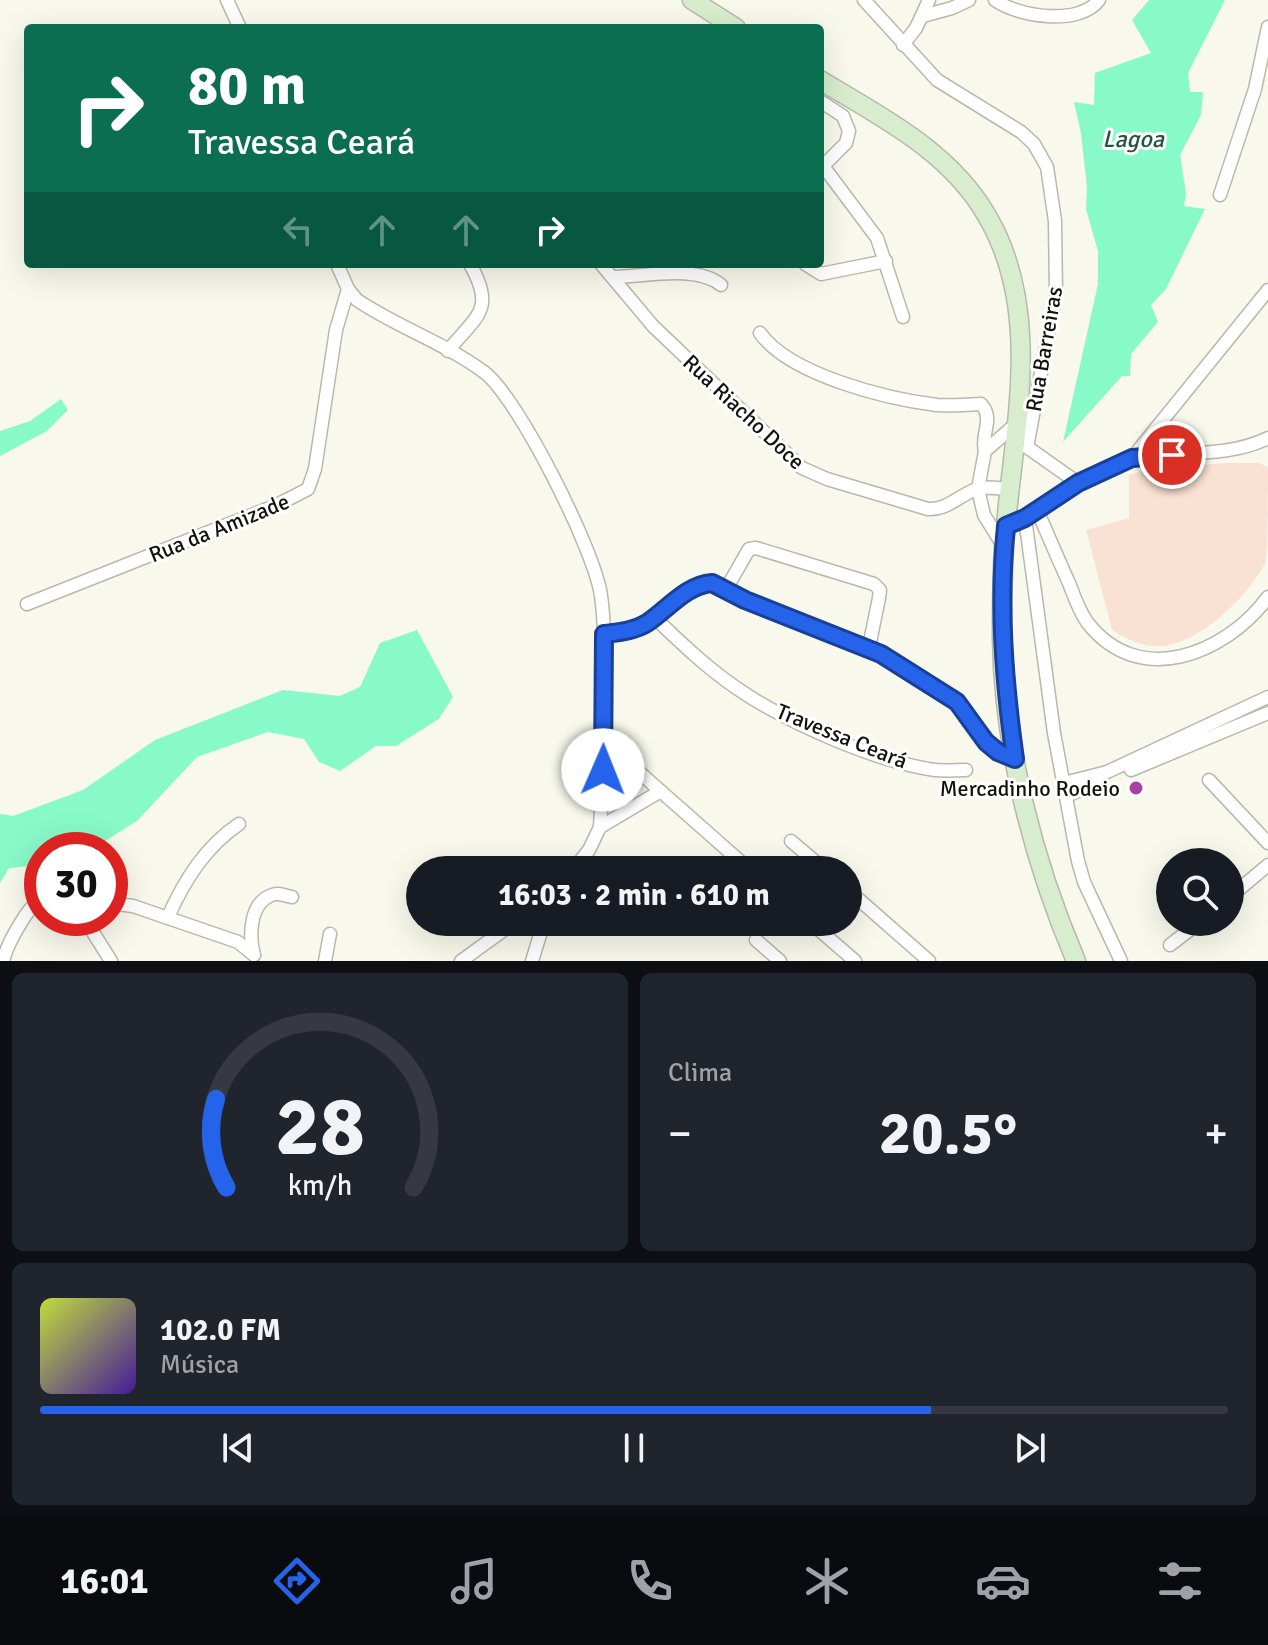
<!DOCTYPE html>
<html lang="pt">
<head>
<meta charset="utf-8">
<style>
  :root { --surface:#171b24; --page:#20242c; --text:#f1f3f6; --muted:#9ea1a6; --line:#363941; --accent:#2563eb }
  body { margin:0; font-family:Signika,sans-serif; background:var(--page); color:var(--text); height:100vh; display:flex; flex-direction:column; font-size:30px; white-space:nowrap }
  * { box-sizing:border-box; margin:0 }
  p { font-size:26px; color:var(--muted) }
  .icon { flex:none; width:44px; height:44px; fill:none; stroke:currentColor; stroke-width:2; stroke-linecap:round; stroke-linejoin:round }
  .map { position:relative; height:961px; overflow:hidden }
  .side { display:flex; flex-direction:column; gap:12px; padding:12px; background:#0d0f14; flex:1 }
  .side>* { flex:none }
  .hud { position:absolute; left:24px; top:24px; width:800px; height:244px; border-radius:8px; box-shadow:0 8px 32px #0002; background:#0b6e4f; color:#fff; overflow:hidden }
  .fabs { position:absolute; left:1156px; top:848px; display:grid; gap:16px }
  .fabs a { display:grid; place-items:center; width:88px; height:88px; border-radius:50%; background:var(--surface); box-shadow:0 8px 32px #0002; font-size:40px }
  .speed { position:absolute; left:24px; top:832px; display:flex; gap:16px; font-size:40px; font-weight:700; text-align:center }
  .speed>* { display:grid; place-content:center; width:104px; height:104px; border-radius:50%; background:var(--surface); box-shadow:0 8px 32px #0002; line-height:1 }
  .speed .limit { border:12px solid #d22; background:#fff; color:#111 }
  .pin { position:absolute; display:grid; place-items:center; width:68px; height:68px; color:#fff; margin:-34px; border:4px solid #fff; border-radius:50%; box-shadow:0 2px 8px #0007 }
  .me { position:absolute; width:88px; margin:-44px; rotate:1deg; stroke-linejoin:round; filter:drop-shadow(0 0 6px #0008) }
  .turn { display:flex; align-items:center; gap:28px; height:168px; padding:0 32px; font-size:36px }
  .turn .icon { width:104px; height:104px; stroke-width:2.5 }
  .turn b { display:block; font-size:56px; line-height:68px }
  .lanes { display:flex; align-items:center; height:76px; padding:0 32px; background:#0003; justify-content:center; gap:40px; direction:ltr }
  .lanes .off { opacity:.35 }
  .big { font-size:60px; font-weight:700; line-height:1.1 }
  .side .card { flex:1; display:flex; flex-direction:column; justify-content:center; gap:12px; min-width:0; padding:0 28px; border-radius:12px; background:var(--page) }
  .side .dial { align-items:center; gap:0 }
  .dial svg { height:208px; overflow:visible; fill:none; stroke:var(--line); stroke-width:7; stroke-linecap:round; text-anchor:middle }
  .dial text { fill:var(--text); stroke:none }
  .song { display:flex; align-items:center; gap:24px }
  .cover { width:96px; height:96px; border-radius:12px; background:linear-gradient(135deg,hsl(70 70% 55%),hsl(260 70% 35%)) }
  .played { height:8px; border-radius:4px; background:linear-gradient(90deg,var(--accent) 75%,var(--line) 75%) }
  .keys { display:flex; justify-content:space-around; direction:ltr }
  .heat { display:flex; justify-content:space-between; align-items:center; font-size:44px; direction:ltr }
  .side .tiles { flex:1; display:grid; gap:12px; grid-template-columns:1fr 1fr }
  .card:last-child { grid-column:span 2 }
  .trip { position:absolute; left:406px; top:856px; width:456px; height:80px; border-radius:40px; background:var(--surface); box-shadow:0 8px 32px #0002; font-weight:700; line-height:80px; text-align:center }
  .dock { display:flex; height:128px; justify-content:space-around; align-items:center; background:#090b0e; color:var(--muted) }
  .dock .icon { width:56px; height:56px }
  .dock .current { color:var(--accent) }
  .dock b { font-size:36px; color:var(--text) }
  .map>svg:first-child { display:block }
</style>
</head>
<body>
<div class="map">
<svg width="1268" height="961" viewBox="0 0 1268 961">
  <rect width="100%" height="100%" fill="#f8f9ec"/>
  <path fill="#f9e1d3" d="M1226,463H1260L1268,468C1268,487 1268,548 1266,561C1250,595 1202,641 1164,646C1146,648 1127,640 1112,630L1086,530L1129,518V475L1150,470Z"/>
  <g fill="#88f9c9">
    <polygon points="1149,0 1225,0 1188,73 1190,92 1203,92 1201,115 1180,155 1186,193 1184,206 1205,209 1166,289 1151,305 1158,322 1131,354 1130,376 1122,376 1063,442 1098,284 1098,251 1086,209 1087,188 1081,133 1074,102 1094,105 1095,73 1151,53 1132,20"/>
    <polygon points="61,399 68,410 47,431 0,456 0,431 30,421"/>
    <polygon points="417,630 453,697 439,719 396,746 376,746 340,771 319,762 304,739 268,732 197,757 137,821 91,850 42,850 42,865 9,868 0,883 0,814 13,816 83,790 155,740 283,690 340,696 360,687 380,643"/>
  </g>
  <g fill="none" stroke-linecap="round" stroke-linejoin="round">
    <defs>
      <g id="minor">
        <polyline points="227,0 240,28"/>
        <polyline points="864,0 937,80 1021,132 1034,144 1047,167 1055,221 1056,293 1027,447 1015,444"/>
        <path d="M995,0C1018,17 1080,26 1099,0"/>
        <polyline points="923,16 952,8 969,0"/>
        <polyline points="903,45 916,28 929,0"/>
        <polyline points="820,101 843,116 849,131 846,143 820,169"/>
        <polyline points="823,166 877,238 903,317"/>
        <polyline points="1220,195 1255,89 1268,27"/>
        <path d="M337,264L348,289L357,300C397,327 445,343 484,372C518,397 596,553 601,596C608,644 600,694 605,742L750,870"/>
        <path d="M601,264L653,326L802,468L827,479L928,509C948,510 959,495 977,489C988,486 1000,488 1011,490"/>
        <polyline points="805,264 821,274 886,261"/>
        <path d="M612,277C643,277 696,264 721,285"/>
        <path d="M760,333C790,375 887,399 937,405C951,406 966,405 981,404C995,419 980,434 985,451"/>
        <path d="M448,351C477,315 496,310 470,264"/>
        <polyline points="1027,447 1078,483"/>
        <polyline points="1132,458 1268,290"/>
        <path d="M1037,510C1048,535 1058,559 1069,583C1074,596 1079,611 1087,622C1138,689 1225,655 1268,597"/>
        <path d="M1032,513C1058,497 1105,462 1135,458C1178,451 1228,458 1268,438"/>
        <polyline points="1025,518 1054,733 1078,861 1084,882 1121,961"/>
        <polyline points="1004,547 984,515 978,489 985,451 1016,424"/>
        <polyline points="725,591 749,549 756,548 874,584 880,590 879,598 869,647"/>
        <polyline points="27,604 277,505 308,489 315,469 336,330 348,289"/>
        <path d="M654,617C681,643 707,668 738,689C786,722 877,762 935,770C945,771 956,770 966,770"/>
        <polyline points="604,634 639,627 681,596 706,583 712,583 745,600 881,654 957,702 986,742 998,752 1015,759"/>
        <polyline points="1131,770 1268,713"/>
        <polyline points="1209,780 1268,843"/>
        <polyline points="1064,783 1107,772 1268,697"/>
        <polyline points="1066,796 1102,781"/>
        <polyline points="600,827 659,792"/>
        <polyline points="791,841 825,870"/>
        <polyline points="573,870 589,850 600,827 605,742"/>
        <polyline points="848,890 929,961"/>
        <polyline points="1230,897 1268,865"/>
        <polyline points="110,903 133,906 238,942 254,955"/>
        <path d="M168,917C184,881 205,847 239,824"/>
        <polyline points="84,918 111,961"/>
        <polyline points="810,922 855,961"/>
        <polyline points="756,940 780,961"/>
        <polyline points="1170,945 1200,922"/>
        <path d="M254,955C249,937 249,903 272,895C278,892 285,896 292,897"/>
        <path d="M3,961C7,944 28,906 42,898"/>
        <polyline points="325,961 330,934"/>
        <polyline points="461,961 515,922"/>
        <polyline points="532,961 544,922"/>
      </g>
      <g id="secondary">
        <polyline points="692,0 736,28"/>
        <path d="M820,80C881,117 950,151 987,216C1046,316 1011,438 1004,548C1002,578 1002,608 1002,638C1003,746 1034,863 1076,961"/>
      </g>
    </defs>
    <use href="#minor" stroke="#b8b8ac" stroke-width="15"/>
    <use href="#secondary" stroke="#b8b8ac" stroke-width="21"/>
    <use href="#minor" stroke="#fff" stroke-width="12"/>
    <use href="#secondary" stroke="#d7edcd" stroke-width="18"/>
  </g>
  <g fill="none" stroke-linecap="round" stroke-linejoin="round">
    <defs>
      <path id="route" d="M603,770L604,634C619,632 634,631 647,623C668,609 686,585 712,583L745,600L881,654L957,702L986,742L998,752L1015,759C1004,681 998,604 1006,526L1025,518L1078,483L1132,458L1172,455"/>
    </defs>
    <use href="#route" stroke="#184099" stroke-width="20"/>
    <use href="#route" stroke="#2563eb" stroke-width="14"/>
  </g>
  <circle fill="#a941a4" stroke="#fff" stroke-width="3" cx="1136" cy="788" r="8"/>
  <g text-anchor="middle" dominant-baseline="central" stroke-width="6" stroke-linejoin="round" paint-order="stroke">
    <g font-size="22" fill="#11110d" stroke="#fff">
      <text transform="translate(1044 349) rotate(-80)">Rua Barreiras</text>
      <text transform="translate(744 412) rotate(43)">Rua Riacho Doce</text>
      <text transform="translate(219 528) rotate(-22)">Rua da Amizade</text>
      <text transform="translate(842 736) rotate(22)">Travessa Ceará</text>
    </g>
    <g font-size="22" fill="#11110d" stroke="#fff" text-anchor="end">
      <text x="1120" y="788">Mercadinho Rodeio</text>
    </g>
    <g font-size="24" font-style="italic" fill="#255441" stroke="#fff">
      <text x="1133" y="139">Lagoa</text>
    </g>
  </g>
</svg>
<div class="fabs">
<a><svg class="icon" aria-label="search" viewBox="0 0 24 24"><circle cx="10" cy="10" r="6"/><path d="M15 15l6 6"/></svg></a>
</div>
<div class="speed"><div class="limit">30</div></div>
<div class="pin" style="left:1172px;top:455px;background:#d93025"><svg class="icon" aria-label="arrive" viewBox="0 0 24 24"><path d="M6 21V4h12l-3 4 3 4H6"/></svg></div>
<svg class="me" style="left:603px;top:770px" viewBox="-20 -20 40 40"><circle r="19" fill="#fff"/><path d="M0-13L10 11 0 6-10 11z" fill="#2563eb"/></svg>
<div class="trip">16:03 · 2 min · 610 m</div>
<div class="hud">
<div class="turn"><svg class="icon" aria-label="right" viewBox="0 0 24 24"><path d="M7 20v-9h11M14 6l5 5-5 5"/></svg><div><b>80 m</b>Travessa Ceará</div></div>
<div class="lanes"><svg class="icon off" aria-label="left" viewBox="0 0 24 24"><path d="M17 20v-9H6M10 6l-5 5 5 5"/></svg><svg class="icon off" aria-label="ahead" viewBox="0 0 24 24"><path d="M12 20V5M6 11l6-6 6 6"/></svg><svg class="icon off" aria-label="ahead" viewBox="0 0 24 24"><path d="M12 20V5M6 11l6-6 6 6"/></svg><svg class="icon" aria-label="right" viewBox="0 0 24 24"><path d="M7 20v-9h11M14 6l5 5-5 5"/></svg></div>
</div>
</div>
<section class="side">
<div class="tiles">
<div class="card dial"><svg viewBox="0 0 100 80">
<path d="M14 69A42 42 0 1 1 86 69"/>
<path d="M14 69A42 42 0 0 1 10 35" stroke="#2563eb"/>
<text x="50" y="56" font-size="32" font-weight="700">28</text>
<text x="50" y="72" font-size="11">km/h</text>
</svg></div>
<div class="card"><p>Clima</p>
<div class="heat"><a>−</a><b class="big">20.5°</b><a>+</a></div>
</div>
<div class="card">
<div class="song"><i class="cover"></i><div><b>102.0 FM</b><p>Música</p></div></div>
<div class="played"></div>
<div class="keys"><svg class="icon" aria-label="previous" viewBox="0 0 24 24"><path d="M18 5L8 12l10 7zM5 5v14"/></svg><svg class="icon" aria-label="pause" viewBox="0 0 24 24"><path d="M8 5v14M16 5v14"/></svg><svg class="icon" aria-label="next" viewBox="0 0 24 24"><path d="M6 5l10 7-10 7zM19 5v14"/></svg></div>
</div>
</div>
</section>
<nav class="dock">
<b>16:01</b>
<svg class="icon current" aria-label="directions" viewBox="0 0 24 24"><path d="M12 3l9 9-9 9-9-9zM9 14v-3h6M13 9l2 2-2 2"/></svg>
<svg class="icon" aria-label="music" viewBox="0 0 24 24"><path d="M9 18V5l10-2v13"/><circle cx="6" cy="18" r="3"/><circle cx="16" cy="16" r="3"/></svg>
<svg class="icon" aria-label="phone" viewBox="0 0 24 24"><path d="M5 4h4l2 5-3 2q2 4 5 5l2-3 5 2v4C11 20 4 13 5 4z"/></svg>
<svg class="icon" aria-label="climate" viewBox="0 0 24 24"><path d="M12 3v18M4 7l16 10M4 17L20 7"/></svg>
<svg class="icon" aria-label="car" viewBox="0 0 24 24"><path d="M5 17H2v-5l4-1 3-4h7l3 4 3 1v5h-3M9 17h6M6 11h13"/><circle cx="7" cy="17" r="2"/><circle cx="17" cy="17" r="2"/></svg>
<svg class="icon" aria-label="filters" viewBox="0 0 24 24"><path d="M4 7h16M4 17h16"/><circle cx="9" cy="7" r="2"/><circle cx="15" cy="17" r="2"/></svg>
</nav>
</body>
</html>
